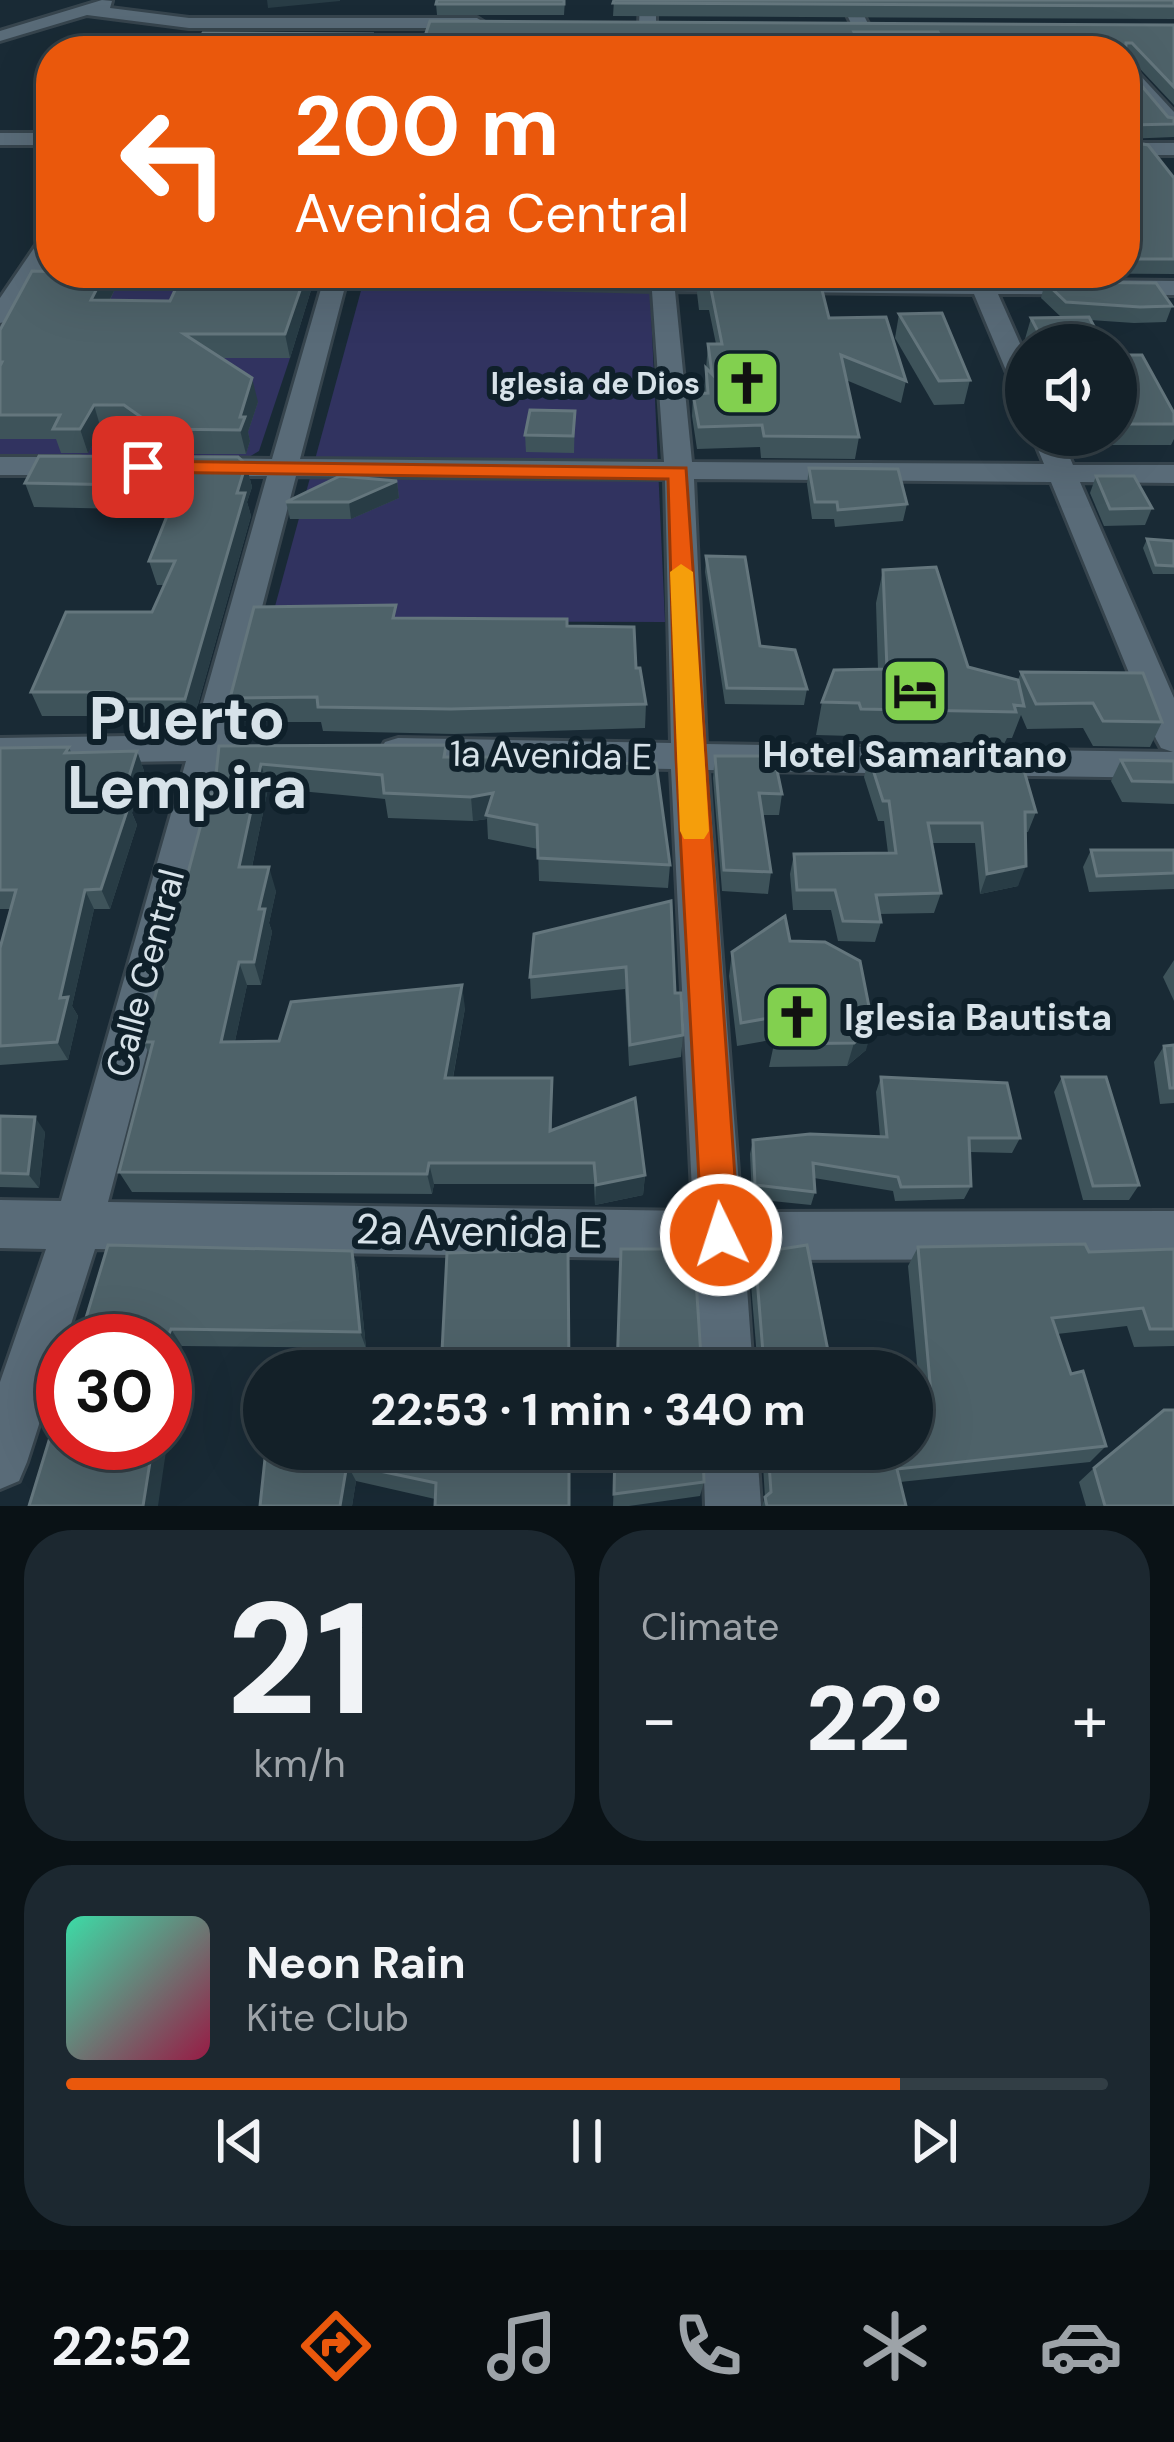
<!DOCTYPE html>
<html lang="en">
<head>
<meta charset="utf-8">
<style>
  :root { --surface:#132028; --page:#1c2830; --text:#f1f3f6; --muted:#9da3a8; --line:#323e45; --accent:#ea580c }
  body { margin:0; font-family:"DM Sans",sans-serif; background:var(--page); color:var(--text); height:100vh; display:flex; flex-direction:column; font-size:45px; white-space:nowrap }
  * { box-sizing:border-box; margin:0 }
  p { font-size:39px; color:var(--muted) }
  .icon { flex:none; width:66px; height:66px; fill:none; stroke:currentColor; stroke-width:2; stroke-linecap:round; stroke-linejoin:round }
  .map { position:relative; height:1506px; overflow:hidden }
  .panel { display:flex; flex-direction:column; gap:24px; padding:24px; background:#0a1216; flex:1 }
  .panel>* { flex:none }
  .banner { position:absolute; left:36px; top:36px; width:1104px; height:252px; border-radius:48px; box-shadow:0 12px 48px #0002,0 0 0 3px var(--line); background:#ea580c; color:#fff; overflow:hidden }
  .controls { position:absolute; left:1005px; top:324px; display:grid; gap:24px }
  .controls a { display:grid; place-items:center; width:132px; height:132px; border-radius:50%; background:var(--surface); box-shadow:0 12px 48px #0002,0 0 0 3px var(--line); font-size:60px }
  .speed { position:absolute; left:36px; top:1314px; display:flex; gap:24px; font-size:60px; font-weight:700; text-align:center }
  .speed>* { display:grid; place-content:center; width:156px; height:156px; border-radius:50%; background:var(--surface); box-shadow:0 12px 48px #0002,0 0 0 3px var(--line); line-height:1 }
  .speed .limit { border:18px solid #d22; background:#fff; color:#111 }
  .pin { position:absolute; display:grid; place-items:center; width:102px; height:102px; color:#fff; margin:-51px; border-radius:24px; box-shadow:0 6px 18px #0006 }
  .me { position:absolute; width:132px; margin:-66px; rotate:356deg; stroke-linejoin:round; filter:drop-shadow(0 0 9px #0008) }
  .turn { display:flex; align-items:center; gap:42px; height:252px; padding:0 60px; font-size:54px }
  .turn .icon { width:156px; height:156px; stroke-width:2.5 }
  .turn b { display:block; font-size:84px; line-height:102px }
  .big { font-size:90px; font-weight:800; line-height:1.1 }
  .panel .card { flex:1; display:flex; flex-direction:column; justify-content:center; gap:18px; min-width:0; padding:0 42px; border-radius:48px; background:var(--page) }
  .panel .dial { align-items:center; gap:0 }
  .dial b { font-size:156px; line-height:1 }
  .song { display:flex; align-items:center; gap:36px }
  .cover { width:144px; height:144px; border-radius:18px; background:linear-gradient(135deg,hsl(160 70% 55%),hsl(340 70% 35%)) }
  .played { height:12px; border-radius:6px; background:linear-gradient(90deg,var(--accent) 80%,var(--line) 80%) }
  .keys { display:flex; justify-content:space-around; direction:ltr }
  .heat { display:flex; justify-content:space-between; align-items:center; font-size:66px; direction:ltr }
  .panel .tiles { flex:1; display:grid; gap:24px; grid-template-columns:1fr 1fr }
  .card:last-child { grid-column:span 2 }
  .trip { position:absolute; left:243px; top:1350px; width:690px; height:120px; border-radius:60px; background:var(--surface); box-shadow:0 12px 48px #0002,0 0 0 3px var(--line); font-weight:800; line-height:120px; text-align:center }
  .menu { display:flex; height:192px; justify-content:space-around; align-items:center; background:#080d10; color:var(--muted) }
  .menu .icon { width:84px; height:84px }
  .menu .on { color:var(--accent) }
  .menu b { font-size:54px; color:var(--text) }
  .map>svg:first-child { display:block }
</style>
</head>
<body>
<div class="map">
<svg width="1174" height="1506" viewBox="0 0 1174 1506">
  <rect width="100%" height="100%" fill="#192a35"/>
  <g fill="#313360">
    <polygon points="35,284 193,286 247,357 290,358 259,451 249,457 0,456 0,341"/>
    <polygon points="362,287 650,288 665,622 271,621"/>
  </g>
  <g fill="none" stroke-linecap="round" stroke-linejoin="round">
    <defs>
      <g id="minor">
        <polygon points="102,0 112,1 110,8 189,18 477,18 485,23 477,28 189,28 87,15 0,41 0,31"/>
        <polygon points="640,0 656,0 656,51 638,51"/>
        <polygon points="840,0 856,0 882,51 864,51"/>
        <polygon points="1125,59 1174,112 1174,130 1167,128 1125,76"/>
        <rect x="0" y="133" width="51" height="12"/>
        <rect x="1125" y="143" width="49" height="12"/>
        <polygon points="51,233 51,257 9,321 0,323 0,298 43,235"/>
        <polygon points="86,273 243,273 244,274 232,281 98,280"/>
        <path d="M307,273L968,279L965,273H989L992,279L1174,281V295L998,294L1026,357V395L1013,387L974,294L675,291L692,462L1044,464L1032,435H1060L1073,465H1174V483L1080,482L1174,698V778L974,775L961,771L956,762L961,753L974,749L1173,752L1161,748L1156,739L1051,482L694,479L706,744L918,748L931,752L936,761L931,770L918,774L708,770L741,1212L1174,1211V1259L745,1260L753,1371H701L695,1259L95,1249L27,1462L19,1481L0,1489V1382L46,1249L0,1248V1200L61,1201L186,761L0,764V738L194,735L267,476H202L188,467L202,458L272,459L323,282L309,280ZM346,283L652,291L664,462L300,459ZM296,476L665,479L671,743L398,738L385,742L380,751L385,760L398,764L671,769L693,1211L108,1202L223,760L242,756L247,747L242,738L229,734Z"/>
        <polygon points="0,457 80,457 94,466 80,475 0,475"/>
        <polygon points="703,1449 757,1449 761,1506 705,1506"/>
      </g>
    </defs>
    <use href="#minor" stroke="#36444d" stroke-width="6"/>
    <use href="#minor" fill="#596b78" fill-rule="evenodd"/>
  </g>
  <g fill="#3e535a">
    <polygon points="565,0 564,15 437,15 436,4"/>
    <polygon points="614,0 1174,0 1174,19 613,16"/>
    <polygon points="430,21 1174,25 1174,105 1128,56 1125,56 1125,66 1168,117 1174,118 1174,137 1125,139 1125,51 939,51 935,45 861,45"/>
    <polygon points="1125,141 1174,178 1174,274 994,273 1125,273"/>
    <polygon points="51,142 51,164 48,164 44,151"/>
    <polygon points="183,273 310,273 312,287 290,358 220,358 258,402 248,432 250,441 246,454 165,454 131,429 101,429 88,453 61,453 56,439 0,439 0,330 117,285 110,300 170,301"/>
    <polygon points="698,273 829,318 906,381 901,403 846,380 859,437 855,459 761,458 760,447 697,449 692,416 693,394 704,394 708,344 716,344 709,310 699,310 697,293"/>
    <polygon points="1045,282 1172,306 1166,322 1134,323 1090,320 1104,345 1028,345 1025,339 1031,318 1061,317 1041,298"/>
    <polygon points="899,314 970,380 964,404 934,405 895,338"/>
    <polygon points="1116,355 1174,413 1174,439 1171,445 1069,445 1065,435 1116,435"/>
    <polygon points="575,411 574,453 526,452 525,435"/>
    <polygon points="246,464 252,487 247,502 251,516 193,722 116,723 113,716 42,716 31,692 152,612 164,585 157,585 149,561 170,510 34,507 25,483"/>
    <polygon points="809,468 907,504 903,521 835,527 834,519 812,519 807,484"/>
    <polygon points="1096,476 1152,508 1145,525 1104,526 1090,493"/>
    <polygon points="397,481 399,498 351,519 290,519 286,502"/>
    <polygon points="1147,539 1174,541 1174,574 1153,574 1143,548"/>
    <polygon points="706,556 760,646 807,689 804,705 725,704 705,572"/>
    <polygon points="883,570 968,667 1018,680 1021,672 1162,722 1150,747 1093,746 1083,728 1027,729 1021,715 1012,738 1007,738 1004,744 854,741 852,736 816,735 822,702 878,669 876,603"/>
    <polygon points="398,618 567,626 636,668 646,704 645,728 454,734 323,731 321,722 237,722 230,698"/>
    <polygon points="219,746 447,757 521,757 521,765 670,865 668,888 539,881 538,849 488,839 487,819 473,821 388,818 385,799 268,788 252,867 276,891 269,923 272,932 261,985 247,985 235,1041 279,1041 465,1008 453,1078 552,1078 552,1131 645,1175 643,1195 595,1205 594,1184 434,1184 432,1194 132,1192 119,1172 150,1055 143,1042 214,794"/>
    <polygon points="69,747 71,752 137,751 144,771 132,813 137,825 110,909 94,909 72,1006 78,1016 68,1060 0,1065 0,948 11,909 0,909 0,748"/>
    <polygon points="715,756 782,794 779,815 763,815 771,872 768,894 722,891 713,778"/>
    <polygon points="869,757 1036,812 1028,832 1026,832 1018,886 980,894 975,843 932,843 941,893 934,913 879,914 881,922 875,942 838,941 831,910 793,910 790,874 794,854 888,853 884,821 878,821 864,777"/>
    <polygon points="1121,760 1174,761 1174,804 1122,802 1111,781"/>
    <polygon points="1091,850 1174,850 1174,889 1089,892 1083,867"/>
    <polygon points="671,901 675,993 683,1035 681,1057 629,1066 625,989 531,999 530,977"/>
    <polygon points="790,941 866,1050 847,1066 769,1067 774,1044 793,1036 737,1046 729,976 732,952"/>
    <polygon points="1174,960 1174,1001 1163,977"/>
    <polygon points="1174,1045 1174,1103 1160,1104 1154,1062 1164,1046"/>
    <polygon points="881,1077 1020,1138 1012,1153 970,1152 971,1186 964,1199 895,1201 893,1191 814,1178 815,1192 811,1205 752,1199 750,1154 753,1140 880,1137 876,1092"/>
    <polygon points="1062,1077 1139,1185 1129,1200 1083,1200 1054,1092"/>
    <polygon points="0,1116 45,1132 39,1188 0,1187"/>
    <polygon points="918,1247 1089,1252 1174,1249 1174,1346 1134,1347 1127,1326 1057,1334 1071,1374 1106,1446 1090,1462 900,1482 906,1506 762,1506 765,1498 762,1449 912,1449 921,1407 908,1266"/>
    <polygon points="352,1251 358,1269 366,1348 182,1346 79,1341"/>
    <polygon points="755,1253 832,1371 757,1358 750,1272"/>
    <polygon points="266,1449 570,1449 435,1499 356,1481 352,1506 260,1506"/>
    <polygon points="615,1449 704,1482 700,1496 629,1506 613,1506"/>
    <polygon points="1094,1468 1174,1506 1086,1506 1079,1482"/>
  </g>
  <g fill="#283c45">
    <polygon points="267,0 340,0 340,1 268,8"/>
    <polygon points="105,273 114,273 117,285 98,323 91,300"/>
    <polygon points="306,273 310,273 312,287 290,358 285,334"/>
    <polygon points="252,378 258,402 248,432 250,441 246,454 240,430 240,417"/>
    <polygon points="94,405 101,429 88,453 80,429"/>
    <polygon points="246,464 252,487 247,502 251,516 193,722 185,699 237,493"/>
    <polygon points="397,481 399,498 351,519 349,502"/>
    <polygon points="137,751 144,771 132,813 137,825 110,909 101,889 120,805"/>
    <polygon points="261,764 268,788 247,891 239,867"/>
    <polygon points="493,793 487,819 473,821 471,797"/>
    <polygon points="1026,866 1018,886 980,894 987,874"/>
    <polygon points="269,867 276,891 269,923 272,932 261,985 254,962 259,909"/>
    <polygon points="85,890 94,909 72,1006 78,1016 68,1060 57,1042 60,998"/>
    <polygon points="239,962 247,985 230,1064 221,1042"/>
    <polygon points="462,985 465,1008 449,1099 445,1078"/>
    <polygon points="873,1027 866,1050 847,1066 854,1043"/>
    <polygon points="35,1117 45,1132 39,1188 28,1174"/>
    <polygon points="429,1163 434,1184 432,1194 427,1174"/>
    <polygon points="645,1175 643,1195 595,1205 596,1185"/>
    <polygon points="352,1251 358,1269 366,1348 360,1332"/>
    <polygon points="171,1329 182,1346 165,1387 165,1344"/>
    <polygon points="165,1401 172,1410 158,1506 143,1506 153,1443 165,1443"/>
    <polygon points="347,1464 356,1481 352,1506 340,1506"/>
  </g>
  <g fill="#4e6269" stroke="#64767d" stroke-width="3">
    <polygon points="437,0 564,0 564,4 436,4"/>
    <polygon points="614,0 1174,0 1174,6 613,3"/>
    <polygon points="430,21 1174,25 1174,87 1132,43 1126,43 1125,66 1168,117 1174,118 1174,124 1129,125 1125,140 1125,51 949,51 938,32 854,32 865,51 420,51"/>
    <polygon points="203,33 372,34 369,44 387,44 386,51 191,51"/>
    <polygon points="1125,141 1148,145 1174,178 1174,259 1125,259"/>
    <polygon points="32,271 105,273 91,300 170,301 183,273 306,273 285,334 184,334 252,378 240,417 245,417 240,430 158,429 124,405 94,405 80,429 53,429 60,415 0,415 0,366 2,362 0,362 0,330"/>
    <polygon points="698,273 818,274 829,318 886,317 906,381 841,355 859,437 764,436 762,425 699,427 693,394 708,393 706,368 712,374 708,344 722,344 711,289 700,289"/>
    <polygon points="1045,282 1156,283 1172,306 1140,307 1066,302"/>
    <polygon points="942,313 970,380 939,381 899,314"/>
    <polygon points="1089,317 1104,345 1045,345 1031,318"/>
    <polygon points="1116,355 1142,355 1174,413 1174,424 1116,424"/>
    <polygon points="530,410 575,411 573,436 525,435"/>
    <polygon points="39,456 238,457 246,464 237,493 245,493 185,699 106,699 109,692 31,692 66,612 152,612 175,561 149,561 179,486 25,483"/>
    <polygon points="809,468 898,469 907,504 838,510 837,502 815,502"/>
    <polygon points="340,476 397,481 349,502 286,502"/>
    <polygon points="1096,476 1134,476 1152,508 1110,509"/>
    <polygon points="1147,539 1174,541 1174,566 1156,565"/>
    <polygon points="706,556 745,557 760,646 795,650 807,689 727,688"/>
    <polygon points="936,567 968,667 1018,680 1024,706 1014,705 1016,712 861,709 859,703 822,702 834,670 887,669 883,570"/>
    <polygon points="396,605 393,618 567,619 567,626 634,627 636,668 640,668 646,704 451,709 318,707 317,697 230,698 254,607"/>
    <polygon points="1021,672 1143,673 1162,722 1103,721 1093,703 1036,704"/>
    <polygon points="446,745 444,757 521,757 520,765 656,763 670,865 538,858 537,825 486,815 493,793 471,797 384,793 382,775 261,764 239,867 269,867 259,909 265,909 254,962 239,962 221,1042 279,1041 291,1002 462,985 445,1078 552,1078 550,1131 635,1098 645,1175 596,1185 594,1163 429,1163 427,1174 119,1172 153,1042 143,1042 209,794 214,794 219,746"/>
    <polygon points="69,747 65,753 137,751 120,805 129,805 101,889 85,890 60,998 68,997 57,1042 0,1046 0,948 16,890 0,890 0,748"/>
    <polygon points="715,756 774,756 782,794 759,793 771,872 724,870"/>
    <polygon points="869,757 1021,760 1036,812 1025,812 1026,866 987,874 982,823 928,823 941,893 876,895 881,922 843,921 835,890 797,890 794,854 896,853 889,801 883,801"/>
    <polygon points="1121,760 1174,761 1174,782 1132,781"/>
    <polygon points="1091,850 1174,850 1174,873 1097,876"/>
    <polygon points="671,901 675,993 681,993 683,1035 630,1045 626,967 530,977 534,934"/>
    <polygon points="785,916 790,941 825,942 860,961 873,1027 854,1043 774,1044 823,1024 819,1009 741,1023 732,952"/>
    <polygon points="1174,1045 1174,1088 1170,1088 1164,1046"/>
    <polygon points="881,1077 1007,1083 1020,1138 969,1138 971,1186 901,1187 898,1177 813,1163 815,1192 755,1185 753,1140 810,1134 887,1137"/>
    <polygon points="1062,1077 1106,1077 1139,1185 1093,1186"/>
    <polygon points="0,1116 35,1117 28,1174 0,1173"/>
    <polygon points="1085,1244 1089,1252 1174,1249 1174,1329 1150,1329 1143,1308 1052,1318 1071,1374 1083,1371 1106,1446 897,1469 906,1506 767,1506 765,1497 771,1492 768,1449 912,1449 912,1408 932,1405 918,1247"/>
    <polygon points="108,1245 352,1251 360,1332 171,1329 165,1344 165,1341 79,1341"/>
    <polygon points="807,1245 832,1371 617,1371 621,1249 694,1249 701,1357 758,1358 763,1353 755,1253"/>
    <polygon points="568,1250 569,1371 441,1371 447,1253"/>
    <polygon points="63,1395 63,1443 153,1443 143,1506 29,1506"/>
    <polygon points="1164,1410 1174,1410 1174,1506 1105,1506 1094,1468"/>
    <polygon points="266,1449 569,1449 569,1506 435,1506 436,1483 347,1464 340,1506 260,1506"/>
    <polygon points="615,1449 703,1449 704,1482 614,1494"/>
  </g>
  <polygon fill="#ea580c" stroke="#983908" stroke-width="3" points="143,461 686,468 739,1235 734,1248 721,1254 708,1248 702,1235 676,758 668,479 135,472 132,467"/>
  <polygon fill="#f59e0b" points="681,564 693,572 709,831 704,839 684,839 680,831 670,572"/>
  <defs>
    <symbol id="church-square" viewBox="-11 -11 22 22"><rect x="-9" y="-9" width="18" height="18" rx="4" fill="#82d04f" stroke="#0f202a"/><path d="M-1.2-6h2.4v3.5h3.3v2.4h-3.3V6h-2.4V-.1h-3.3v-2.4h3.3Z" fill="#111"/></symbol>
    <symbol id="hotel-square" viewBox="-11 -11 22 22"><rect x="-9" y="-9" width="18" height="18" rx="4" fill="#82d04f" stroke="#0f202a"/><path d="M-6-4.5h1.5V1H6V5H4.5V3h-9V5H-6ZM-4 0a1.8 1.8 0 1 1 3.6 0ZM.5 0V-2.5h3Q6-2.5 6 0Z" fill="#111"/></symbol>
  </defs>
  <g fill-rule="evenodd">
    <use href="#church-square" x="709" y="345" width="76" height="76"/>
    <use href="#hotel-square" x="877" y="653" width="76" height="76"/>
    <use href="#church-square" x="759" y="979" width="76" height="76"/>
  </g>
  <g text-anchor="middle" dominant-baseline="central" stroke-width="12" stroke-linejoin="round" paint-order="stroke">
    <g font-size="30" font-weight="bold" fill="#d7e2e9" stroke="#0f202a" text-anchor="end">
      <text x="700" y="383">Iglesia de Dios</text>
    </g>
    <g font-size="36" font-weight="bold" fill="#d7e2e9" stroke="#0f202a">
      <text x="915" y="754">Hotel Samaritano</text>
      <text x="844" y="1017" text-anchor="start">Iglesia Bautista</text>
    </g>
    <g font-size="36" fill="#d7e2e9" stroke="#0f202a">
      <text transform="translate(551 755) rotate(1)">1a Avenida E</text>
      <text transform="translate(145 973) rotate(-75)">Calle Central</text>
    </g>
    <g font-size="42" fill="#d7e2e9" stroke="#0f202a">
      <text transform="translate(479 1231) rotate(1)">2a Avenida E</text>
    </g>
    <g font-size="60" font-weight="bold" fill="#d7e2e9" stroke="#0f202a">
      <text x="187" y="718">Puerto<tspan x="187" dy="69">Lempira</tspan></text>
    </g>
  </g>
</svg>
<div class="controls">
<a><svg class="icon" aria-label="sound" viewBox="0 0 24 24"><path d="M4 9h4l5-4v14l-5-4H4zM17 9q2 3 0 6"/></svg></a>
</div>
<div class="speed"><div class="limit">30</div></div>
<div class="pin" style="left:143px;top:467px;background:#d93025"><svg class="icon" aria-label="arrive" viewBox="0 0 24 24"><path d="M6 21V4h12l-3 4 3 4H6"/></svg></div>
<svg class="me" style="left:721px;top:1235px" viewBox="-20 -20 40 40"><circle r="17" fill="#ea580c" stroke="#fff" stroke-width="3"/><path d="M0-11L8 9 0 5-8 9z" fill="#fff"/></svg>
<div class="trip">22:53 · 1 min · 340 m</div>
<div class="banner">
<div class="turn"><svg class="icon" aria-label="left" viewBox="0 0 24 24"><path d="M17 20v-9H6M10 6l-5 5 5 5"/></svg><div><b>200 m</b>Avenida Central</div></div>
</div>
</div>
<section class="panel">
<div class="tiles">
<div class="card dial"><b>21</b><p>km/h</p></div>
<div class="card"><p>Climate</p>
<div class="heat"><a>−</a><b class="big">22°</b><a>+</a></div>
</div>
<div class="card">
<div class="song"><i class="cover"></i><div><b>Neon Rain</b><p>Kite Club</p></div></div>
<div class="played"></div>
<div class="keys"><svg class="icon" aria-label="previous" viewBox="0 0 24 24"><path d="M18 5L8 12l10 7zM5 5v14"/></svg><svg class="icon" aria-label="pause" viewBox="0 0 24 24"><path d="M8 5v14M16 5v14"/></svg><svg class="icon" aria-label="next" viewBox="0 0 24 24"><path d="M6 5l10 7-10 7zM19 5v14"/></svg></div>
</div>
</div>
</section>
<nav class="menu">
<b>22:52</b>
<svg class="icon on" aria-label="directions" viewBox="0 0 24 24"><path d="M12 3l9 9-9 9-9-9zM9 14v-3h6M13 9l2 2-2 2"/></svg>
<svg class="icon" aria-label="music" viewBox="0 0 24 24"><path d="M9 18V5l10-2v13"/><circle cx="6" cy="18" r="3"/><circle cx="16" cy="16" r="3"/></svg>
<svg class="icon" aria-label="phone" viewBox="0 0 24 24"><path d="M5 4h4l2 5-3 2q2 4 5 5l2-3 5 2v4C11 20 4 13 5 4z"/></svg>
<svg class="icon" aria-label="climate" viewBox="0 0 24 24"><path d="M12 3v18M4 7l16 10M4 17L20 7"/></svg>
<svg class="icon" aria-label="car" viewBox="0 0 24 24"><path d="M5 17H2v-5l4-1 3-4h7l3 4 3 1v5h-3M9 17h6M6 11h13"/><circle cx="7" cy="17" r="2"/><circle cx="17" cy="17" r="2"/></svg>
</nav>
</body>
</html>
